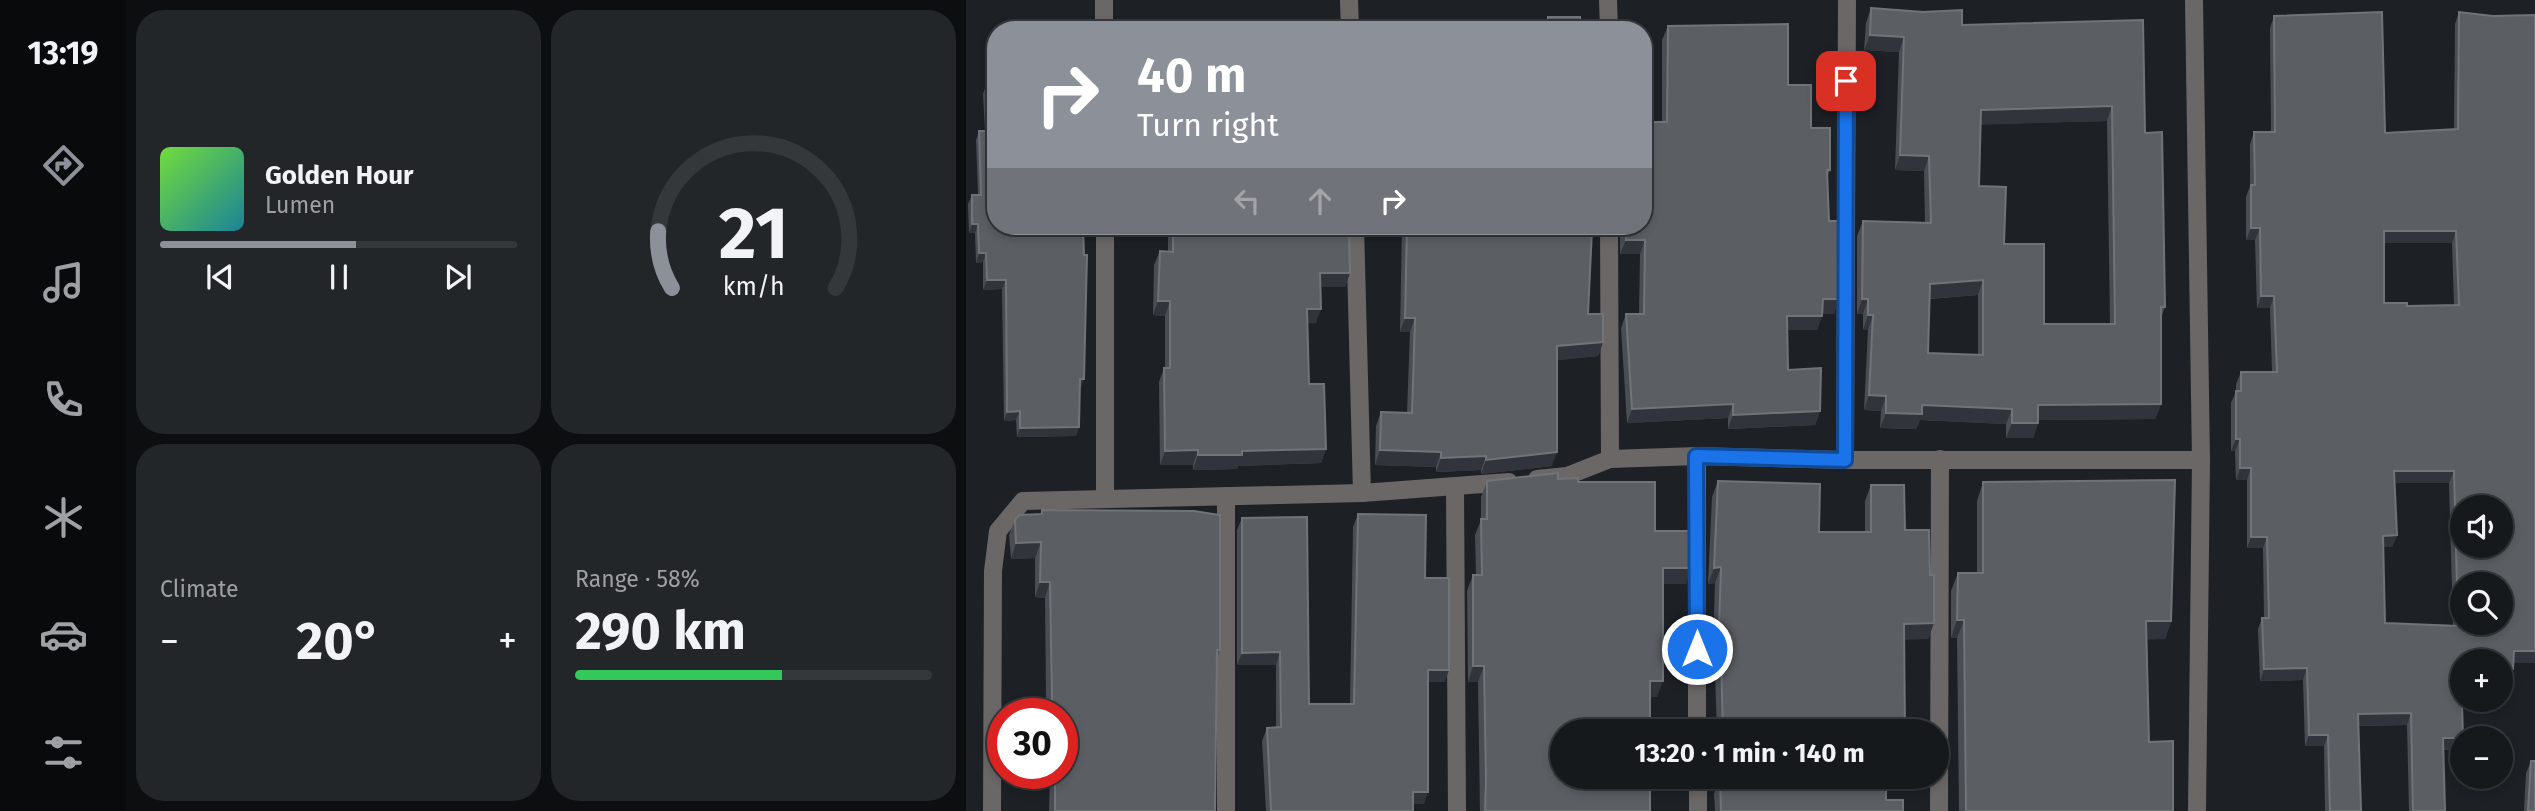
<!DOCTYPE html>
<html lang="en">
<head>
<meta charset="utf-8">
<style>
  :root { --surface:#16191c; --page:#232629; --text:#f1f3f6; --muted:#9ea0a3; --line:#35383b; --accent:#8c9099 }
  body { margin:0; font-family:"Fira Sans",sans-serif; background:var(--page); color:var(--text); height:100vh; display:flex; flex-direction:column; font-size:26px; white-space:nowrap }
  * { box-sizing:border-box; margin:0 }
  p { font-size:23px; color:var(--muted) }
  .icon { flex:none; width:38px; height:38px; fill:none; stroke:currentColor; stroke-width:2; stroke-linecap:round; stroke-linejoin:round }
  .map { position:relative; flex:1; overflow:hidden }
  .details { display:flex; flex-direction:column; gap:10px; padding:10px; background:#0c0e0f; width:840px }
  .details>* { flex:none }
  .hud { position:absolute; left:21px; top:21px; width:665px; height:214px; border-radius:28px; box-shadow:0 4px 10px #0003,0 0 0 2px var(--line); background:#8c9099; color:#fff; overflow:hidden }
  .controls { position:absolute; left:1484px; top:495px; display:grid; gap:14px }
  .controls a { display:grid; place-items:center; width:63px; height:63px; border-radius:50%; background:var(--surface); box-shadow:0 4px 10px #0003,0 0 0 2px var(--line); font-size:35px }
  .speed { position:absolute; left:21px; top:698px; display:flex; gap:14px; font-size:35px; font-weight:700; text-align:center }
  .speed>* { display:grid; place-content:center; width:91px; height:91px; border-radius:50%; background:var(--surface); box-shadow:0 4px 10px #0003,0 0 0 2px var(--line); line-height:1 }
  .speed .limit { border:10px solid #d22; background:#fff; color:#111 }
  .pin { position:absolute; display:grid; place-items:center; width:60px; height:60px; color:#fff; margin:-30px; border-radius:14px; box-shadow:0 4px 10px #0006 }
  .me { position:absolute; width:77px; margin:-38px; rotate:0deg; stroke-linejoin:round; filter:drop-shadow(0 0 5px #0008) }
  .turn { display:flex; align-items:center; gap:24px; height:147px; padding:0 35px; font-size:32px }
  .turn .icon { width:91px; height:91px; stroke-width:2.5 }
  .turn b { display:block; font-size:49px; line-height:60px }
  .lanes { display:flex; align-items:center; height:66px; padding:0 35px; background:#0003; justify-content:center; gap:35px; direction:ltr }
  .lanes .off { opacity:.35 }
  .big { font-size:52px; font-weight:700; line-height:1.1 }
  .details .card { flex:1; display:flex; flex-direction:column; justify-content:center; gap:10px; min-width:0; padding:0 24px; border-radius:28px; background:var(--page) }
  .details .dial { align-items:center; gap:0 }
  .dial svg { height:182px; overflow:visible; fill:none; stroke:var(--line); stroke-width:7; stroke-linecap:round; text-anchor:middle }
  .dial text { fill:var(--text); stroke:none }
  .song { display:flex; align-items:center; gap:21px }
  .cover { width:84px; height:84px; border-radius:10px; background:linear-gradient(135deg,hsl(100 70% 55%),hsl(190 70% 35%)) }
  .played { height:7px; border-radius:4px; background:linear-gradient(90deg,var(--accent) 55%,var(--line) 55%) }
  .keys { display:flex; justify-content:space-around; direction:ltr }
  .heat { display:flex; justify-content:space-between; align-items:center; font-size:38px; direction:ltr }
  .charge { height:10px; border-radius:5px; background:linear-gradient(90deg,#34c759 58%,var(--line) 0) }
  .details .tiles { flex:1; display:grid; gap:10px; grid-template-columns:repeat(2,1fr) }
  .trip { position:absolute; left:584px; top:719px; width:399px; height:70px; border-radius:35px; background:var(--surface); box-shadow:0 4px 10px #0003,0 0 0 2px var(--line); font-weight:700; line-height:70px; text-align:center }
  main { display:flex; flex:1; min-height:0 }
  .tabs { display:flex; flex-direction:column; width:126px; justify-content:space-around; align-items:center; background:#090a0b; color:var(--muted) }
  .tabs .icon { width:49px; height:49px }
  .tabs .on { color:var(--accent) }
  .tabs b { font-size:32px; color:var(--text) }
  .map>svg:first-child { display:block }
</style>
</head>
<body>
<main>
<nav class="tabs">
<b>13:19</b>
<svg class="icon on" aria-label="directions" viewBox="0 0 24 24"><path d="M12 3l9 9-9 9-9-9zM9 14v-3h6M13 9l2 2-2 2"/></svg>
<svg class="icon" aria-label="music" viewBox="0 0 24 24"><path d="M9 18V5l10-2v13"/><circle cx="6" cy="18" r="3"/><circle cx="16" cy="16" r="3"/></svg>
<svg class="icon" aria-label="phone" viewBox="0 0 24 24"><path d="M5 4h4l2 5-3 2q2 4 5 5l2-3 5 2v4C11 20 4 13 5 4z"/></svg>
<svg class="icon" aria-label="climate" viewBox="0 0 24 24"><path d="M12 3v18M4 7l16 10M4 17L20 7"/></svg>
<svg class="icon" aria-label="car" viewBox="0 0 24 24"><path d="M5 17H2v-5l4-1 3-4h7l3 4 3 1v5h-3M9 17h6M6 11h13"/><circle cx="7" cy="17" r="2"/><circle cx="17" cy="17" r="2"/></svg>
<svg class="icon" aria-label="filters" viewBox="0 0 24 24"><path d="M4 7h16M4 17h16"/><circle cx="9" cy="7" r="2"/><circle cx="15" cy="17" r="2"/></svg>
</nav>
<section class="details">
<div class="tiles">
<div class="card">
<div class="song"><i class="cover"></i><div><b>Golden Hour</b><p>Lumen</p></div></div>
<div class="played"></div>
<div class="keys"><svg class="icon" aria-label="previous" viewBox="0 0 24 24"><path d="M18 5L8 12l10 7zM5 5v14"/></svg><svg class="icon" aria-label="pause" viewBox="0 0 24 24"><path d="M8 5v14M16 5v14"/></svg><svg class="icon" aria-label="next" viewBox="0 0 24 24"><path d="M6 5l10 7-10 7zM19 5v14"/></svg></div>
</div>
<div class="card dial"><svg viewBox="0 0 100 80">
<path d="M14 69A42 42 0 1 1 86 69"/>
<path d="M14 69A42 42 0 0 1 8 44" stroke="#8c9099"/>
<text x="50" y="56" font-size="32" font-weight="700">21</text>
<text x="50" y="72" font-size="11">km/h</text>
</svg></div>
<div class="card"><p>Climate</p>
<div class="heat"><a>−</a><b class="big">20°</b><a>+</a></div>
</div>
<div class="card"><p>Range · 58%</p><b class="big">290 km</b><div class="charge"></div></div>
</div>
</section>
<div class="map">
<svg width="1569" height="811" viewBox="0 0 1569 811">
  <rect width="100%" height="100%" fill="#1d2126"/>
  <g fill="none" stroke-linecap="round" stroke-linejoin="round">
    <g stroke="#6b6766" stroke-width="18">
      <polyline points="138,0 138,30"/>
      <polyline points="383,0 384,30"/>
      <polyline points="642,0 643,30"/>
      <polyline points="1228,0 1235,460 1231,811"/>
      <polyline points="139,226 139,498"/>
      <polyline points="389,226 396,493"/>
      <polyline points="643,226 644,459 731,456 879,460 1235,460"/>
      <polyline points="731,456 731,732"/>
      <polyline points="879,460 881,0"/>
      <polyline points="571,479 601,476 644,459"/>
      <polyline points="489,488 491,811"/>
      <polyline points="260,496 260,811"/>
      <polyline points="732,777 732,811"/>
      <polyline points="26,811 27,571 32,531 57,501 396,493 543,482"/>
      <polyline points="973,811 974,459"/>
    </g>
  </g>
  <g fill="#4a4e54" fill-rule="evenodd">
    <path d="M905,8L996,25L1177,20L1179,133L1199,307L1195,318V404L1189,419L1072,420V423L1067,438H1040V424L954,420L950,429L914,428L915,411L898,410L902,330H897V314H891V236L897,221L959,222L958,171L929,170L933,52L898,50L900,23ZM1141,121L1144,324H1078L1038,244L1013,186L1015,124ZM1012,295V355L962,353L964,299Z"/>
    <path d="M1493,12L1569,663H1548L1543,681H1495L1497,738L1492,749L1477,750L1479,811H1443L1441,725L1392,726L1395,811H1359L1358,746H1339L1337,680L1294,681L1292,629L1296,618H1298L1297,548H1281V480H1270L1269,451H1265V403L1270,391V384L1275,372H1306L1304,308H1291L1289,240H1280V197L1284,186V144L1288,132H1305L1304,28L1308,16L1419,133L1488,130L1489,24ZM1418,243H1486L1488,305L1441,306L1418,303ZM1429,483H1483L1487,625L1419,623L1417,547H1426L1431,535Z"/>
    <polygon points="702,26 822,85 845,128 864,170 861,178 868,314 856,314 851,330 821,330 822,370 854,411 849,425 762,429 762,418 661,423 655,328 660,314 673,314 674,254 654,254 654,226 677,226 696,122 696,40"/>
    <polygon points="30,30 30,226 115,388 114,388 113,427 110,436 51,437 50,420 38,421 36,289 17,290 17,262 10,263 9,233 3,233 2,204 6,195 12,195 10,140 13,131 19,131 17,94 20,85 27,85 26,39"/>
    <polygon points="202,226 345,226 346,234 384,273 379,287 354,287 350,323 342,323 343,384 360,449 355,463 272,466 271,469 227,470 227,465 194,465 193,382 198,368 199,368 199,316 187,315 188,265 194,251 202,252"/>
    <polygon points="436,226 599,226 622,314 637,342 632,356 591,360 586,466 515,474 515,470 470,472 470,467 409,465 410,426 415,412 441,413 444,332 434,332"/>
    <polygon points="592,479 612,482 689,531 720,584 697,584 691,697 684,697 684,811 514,811 512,682 502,682 501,591 507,575 510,575 509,535 515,520 515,497 521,481"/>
    <polygon points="752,481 853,532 899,532 899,501 905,485 939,530 964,575 968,623 962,639 938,639 939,732 751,732 749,674 746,674 749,583 742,584 746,497"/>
    <polygon points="1017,482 1205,621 1199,639 1181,639 1183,742 1207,811 993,811 991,638 985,638 985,591 992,573 1011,573 1011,501"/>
    <polygon points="76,510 254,650 251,659 249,811 83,811 84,774 96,774 96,714 52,714 57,700 80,700 79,598 69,597 69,558 45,559 43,535 49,520 74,514"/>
    <polygon points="392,514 459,578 479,682 462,682 458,804 447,804 447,811 300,811 296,741 301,728 310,728 310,665 271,665 271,530 276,518 343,704 384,704 387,527"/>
    <polygon points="1565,761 1569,811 1558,811 1560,773"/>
    <polygon points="752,777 920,777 920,800 937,811 749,811 748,794 752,783"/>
  </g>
  <g fill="#31353b">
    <polygon points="904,35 938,37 933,52 898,50"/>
    <polygon points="1146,106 1141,121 1010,125 1015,110"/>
    <polygon points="934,155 963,156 958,171 929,170"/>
    <polygon points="6,224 12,224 9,233 3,233"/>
    <polygon points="1285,228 1294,228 1289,240 1280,240"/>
    <polygon points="1418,231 1490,231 1486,243 1414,243"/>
    <polygon points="660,240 679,240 674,254 654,254"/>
    <polygon points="13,253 20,253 17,262 10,263"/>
    <polygon points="354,273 384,273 379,287 349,287"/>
    <polygon points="21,280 40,280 36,289 17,290"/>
    <polygon points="1017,280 1012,295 959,299 964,284"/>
    <polygon points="1295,296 1308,296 1304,308 1291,308"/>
    <polygon points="857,299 873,299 868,314 852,314"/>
    <polygon points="896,299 902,299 897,314 891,314"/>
    <polygon points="192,301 204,301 199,316 187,315"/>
    <polygon points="341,309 355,309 350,323 336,323"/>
    <polygon points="902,315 907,315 902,330 897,330"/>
    <polygon points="821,316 856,316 851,330 816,330"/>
    <polygon points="439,318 449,318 444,332 434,332"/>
    <polygon points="637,342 632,356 586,361 591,346"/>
    <polygon points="114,379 118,379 115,388 111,388"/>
    <polygon points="903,395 920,396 915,411 898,410"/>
    <polygon points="767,404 762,418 661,423 666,409"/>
    <polygon points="1195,404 1189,419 1066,420 1072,405"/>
    <polygon points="956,405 1046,409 1040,424 954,420 950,429 914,428 920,413"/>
    <polygon points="54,411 50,420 38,421 41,412"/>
    <polygon points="854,411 849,425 762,429 767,415"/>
    <polygon points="1046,423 1072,423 1067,438 1040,438"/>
    <polygon points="113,427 110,436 51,437 54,428"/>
    <polygon points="1270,439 1274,439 1269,451 1265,451"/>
    <polygon points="360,449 355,463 272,466 271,469 227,470 232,455 276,451"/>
    <polygon points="232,450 227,465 194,465 199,451"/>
    <polygon points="414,450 475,452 470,467 409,465"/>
    <polygon points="591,452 586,466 515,474 520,460"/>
    <polygon points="520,456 515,470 470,472 475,458"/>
    <polygon points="1274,468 1285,468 1281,480 1270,480"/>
    <polygon points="1428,471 1488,471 1483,483 1424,483"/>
    <polygon points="1431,535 1426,547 1413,547 1417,536"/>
    <polygon points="1285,537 1301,537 1297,548 1281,548"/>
    <polygon points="75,542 69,558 45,559 50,543"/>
    <polygon points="755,567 749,583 742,584 748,568"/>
    <polygon points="697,568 725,568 720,584 691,584"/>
    <polygon points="74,582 84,582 79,598 69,597"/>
    <polygon points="991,620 998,620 991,638 985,638"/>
    <polygon points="1180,621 1205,621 1199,639 1174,640"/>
    <polygon points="968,623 962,639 932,640 938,624"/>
    <polygon points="1548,651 1569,651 1569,663 1544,663"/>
    <polygon points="314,652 310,665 271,665 276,653"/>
    <polygon points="752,658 755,658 749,674 746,674"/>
    <polygon points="507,666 518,666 512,682 502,682"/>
    <polygon points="1341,668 1337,680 1294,681 1298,669"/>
    <polygon points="1535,669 1547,669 1543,681 1535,681"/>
    <polygon points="462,670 483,670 479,682 458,682"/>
    <polygon points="684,681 697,681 691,697 679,697"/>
    <polygon points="1445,713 1441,725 1388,726 1392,714"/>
    <polygon points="1343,735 1362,735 1358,746 1339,746"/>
    <polygon points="1477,738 1497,738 1492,749 1473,750"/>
    <polygon points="447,792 462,792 458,804 442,804"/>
  </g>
  <g fill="#5b5f64" stroke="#707479" stroke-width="2" fill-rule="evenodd">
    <path d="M905,8L957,12L996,10V25L1177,20L1179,133L1196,132L1199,307H1195V404L1072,405V423H1046V409L956,405V414L920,413V396L903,395L907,315H902V299H896L897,221L965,223L963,156L934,155L938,37L904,35ZM1146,106L1149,324H1078V244H1038L1040,187L1013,186L1015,110ZM1017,280V355L962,353L964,284Z"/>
    <path d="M1416,12L1419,133L1492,129L1493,12L1527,16L1569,15V651H1548L1547,669H1535V662H1496V669H1495L1497,738H1477L1479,811H1447L1445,713L1392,714L1395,811H1364L1362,735H1343L1341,668L1298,669L1296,618H1303L1301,537H1285V468H1274V439H1270V391H1275V372H1311L1308,296H1295L1294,228H1285V185H1289L1288,132H1309L1308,16ZM1418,231H1490L1493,305L1441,306V303H1418ZM1428,471H1488L1492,626L1419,623L1417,536L1431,535ZM1496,508H1535V546H1496ZM1496,584H1535V623H1496Z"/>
    <polygon points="582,17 614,17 614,30 552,30 552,25 582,26"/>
    <polygon points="822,24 822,85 845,85 845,128 864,128 864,170 861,170 863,221 874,221 873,299 857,299 856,316 821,316 822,370 855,368 854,411 767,415 767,404 666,409 660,314 678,314 679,240 660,240 660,226 677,226 677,122 701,122 702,26"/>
    <polygon points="344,27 460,30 344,30"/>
    <polygon points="91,28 91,30 42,30"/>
    <polygon points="20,85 30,85 30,226 117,226 118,255 121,255 118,379 114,379 113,427 54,428 54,411 41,412 40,280 21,280 20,253 13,253 12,224 6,224 6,195 15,195 13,131 22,131"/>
    <polygon points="207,226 345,226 346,234 383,233 384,273 354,273 355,309 341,309 343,384 358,384 360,449 276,451 276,455 232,455 232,450 199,451 198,368 204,368 204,301 192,301 194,251 207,252"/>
    <polygon points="441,226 599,226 599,228 626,229 622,314 637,314 637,342 591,346 591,452 520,460 520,456 475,458 475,452 414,450 415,412 446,413 449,318 439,318"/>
    <polygon points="592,473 592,479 612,478 612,482 689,482 689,531 725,531 725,568 697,568 697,681 684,681 684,732 597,732 597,777 684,777 684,811 519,811 520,782 518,666 507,666 507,575 516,575 515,519 521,519 521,481"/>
    <polygon points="1209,480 1205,621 1180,621 1183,742 1207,741 1207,811 1000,811 998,620 991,620 992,573 1017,573 1017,482"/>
    <polygon points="752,481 854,484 853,532 905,532 905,485 938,485 939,530 963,530 964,575 968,575 968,623 938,624 939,732 757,732 755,658 752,658 755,567 748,568"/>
    <polygon points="76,510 228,511 254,515 254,650 251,650 249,811 89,811 89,774 96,774 96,714 57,714 57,700 86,700 84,582 74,582 75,542 50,543 49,520 53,515 76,514"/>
    <polygon points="392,514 460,515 459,578 483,578 483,670 462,670 462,792 447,792 447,811 305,811 301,728 315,727 314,652 276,653 276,518 341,517 343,704 388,704"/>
    <polygon points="1565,761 1569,761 1569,811 1562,811"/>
    <polygon points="759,777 920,777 920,800 937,800 937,811 755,811 754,778 759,778"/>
  </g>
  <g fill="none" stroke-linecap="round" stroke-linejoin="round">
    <defs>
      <polyline id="route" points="731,649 730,456 879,460 880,81"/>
    </defs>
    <use href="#route" stroke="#114b97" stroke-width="18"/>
    <use href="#route" stroke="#1a73e8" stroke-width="12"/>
  </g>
</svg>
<div class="controls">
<a><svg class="icon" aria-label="sound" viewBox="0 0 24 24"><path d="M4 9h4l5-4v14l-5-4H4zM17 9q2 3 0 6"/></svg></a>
<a><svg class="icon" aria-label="search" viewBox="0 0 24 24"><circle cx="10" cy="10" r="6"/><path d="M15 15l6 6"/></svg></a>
<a>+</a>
<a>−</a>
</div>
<div class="speed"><div class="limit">30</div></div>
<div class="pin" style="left:880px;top:81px;background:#d93025"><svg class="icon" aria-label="arrive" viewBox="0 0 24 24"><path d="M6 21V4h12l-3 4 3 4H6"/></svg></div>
<svg class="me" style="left:731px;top:649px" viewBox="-20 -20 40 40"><circle r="17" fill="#1a73e8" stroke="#fff" stroke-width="3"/><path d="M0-11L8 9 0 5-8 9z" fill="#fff"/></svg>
<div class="trip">13:20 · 1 min · 140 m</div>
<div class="hud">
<div class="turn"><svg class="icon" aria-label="right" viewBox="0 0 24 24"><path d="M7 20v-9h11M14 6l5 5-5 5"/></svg><div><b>40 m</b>Turn right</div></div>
<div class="lanes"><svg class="icon off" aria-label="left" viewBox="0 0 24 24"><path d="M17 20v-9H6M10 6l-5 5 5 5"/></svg><svg class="icon off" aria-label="ahead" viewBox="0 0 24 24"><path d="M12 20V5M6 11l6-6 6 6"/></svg><svg class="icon" aria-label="right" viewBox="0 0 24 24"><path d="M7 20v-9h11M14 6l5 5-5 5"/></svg></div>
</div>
</div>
</main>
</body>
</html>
